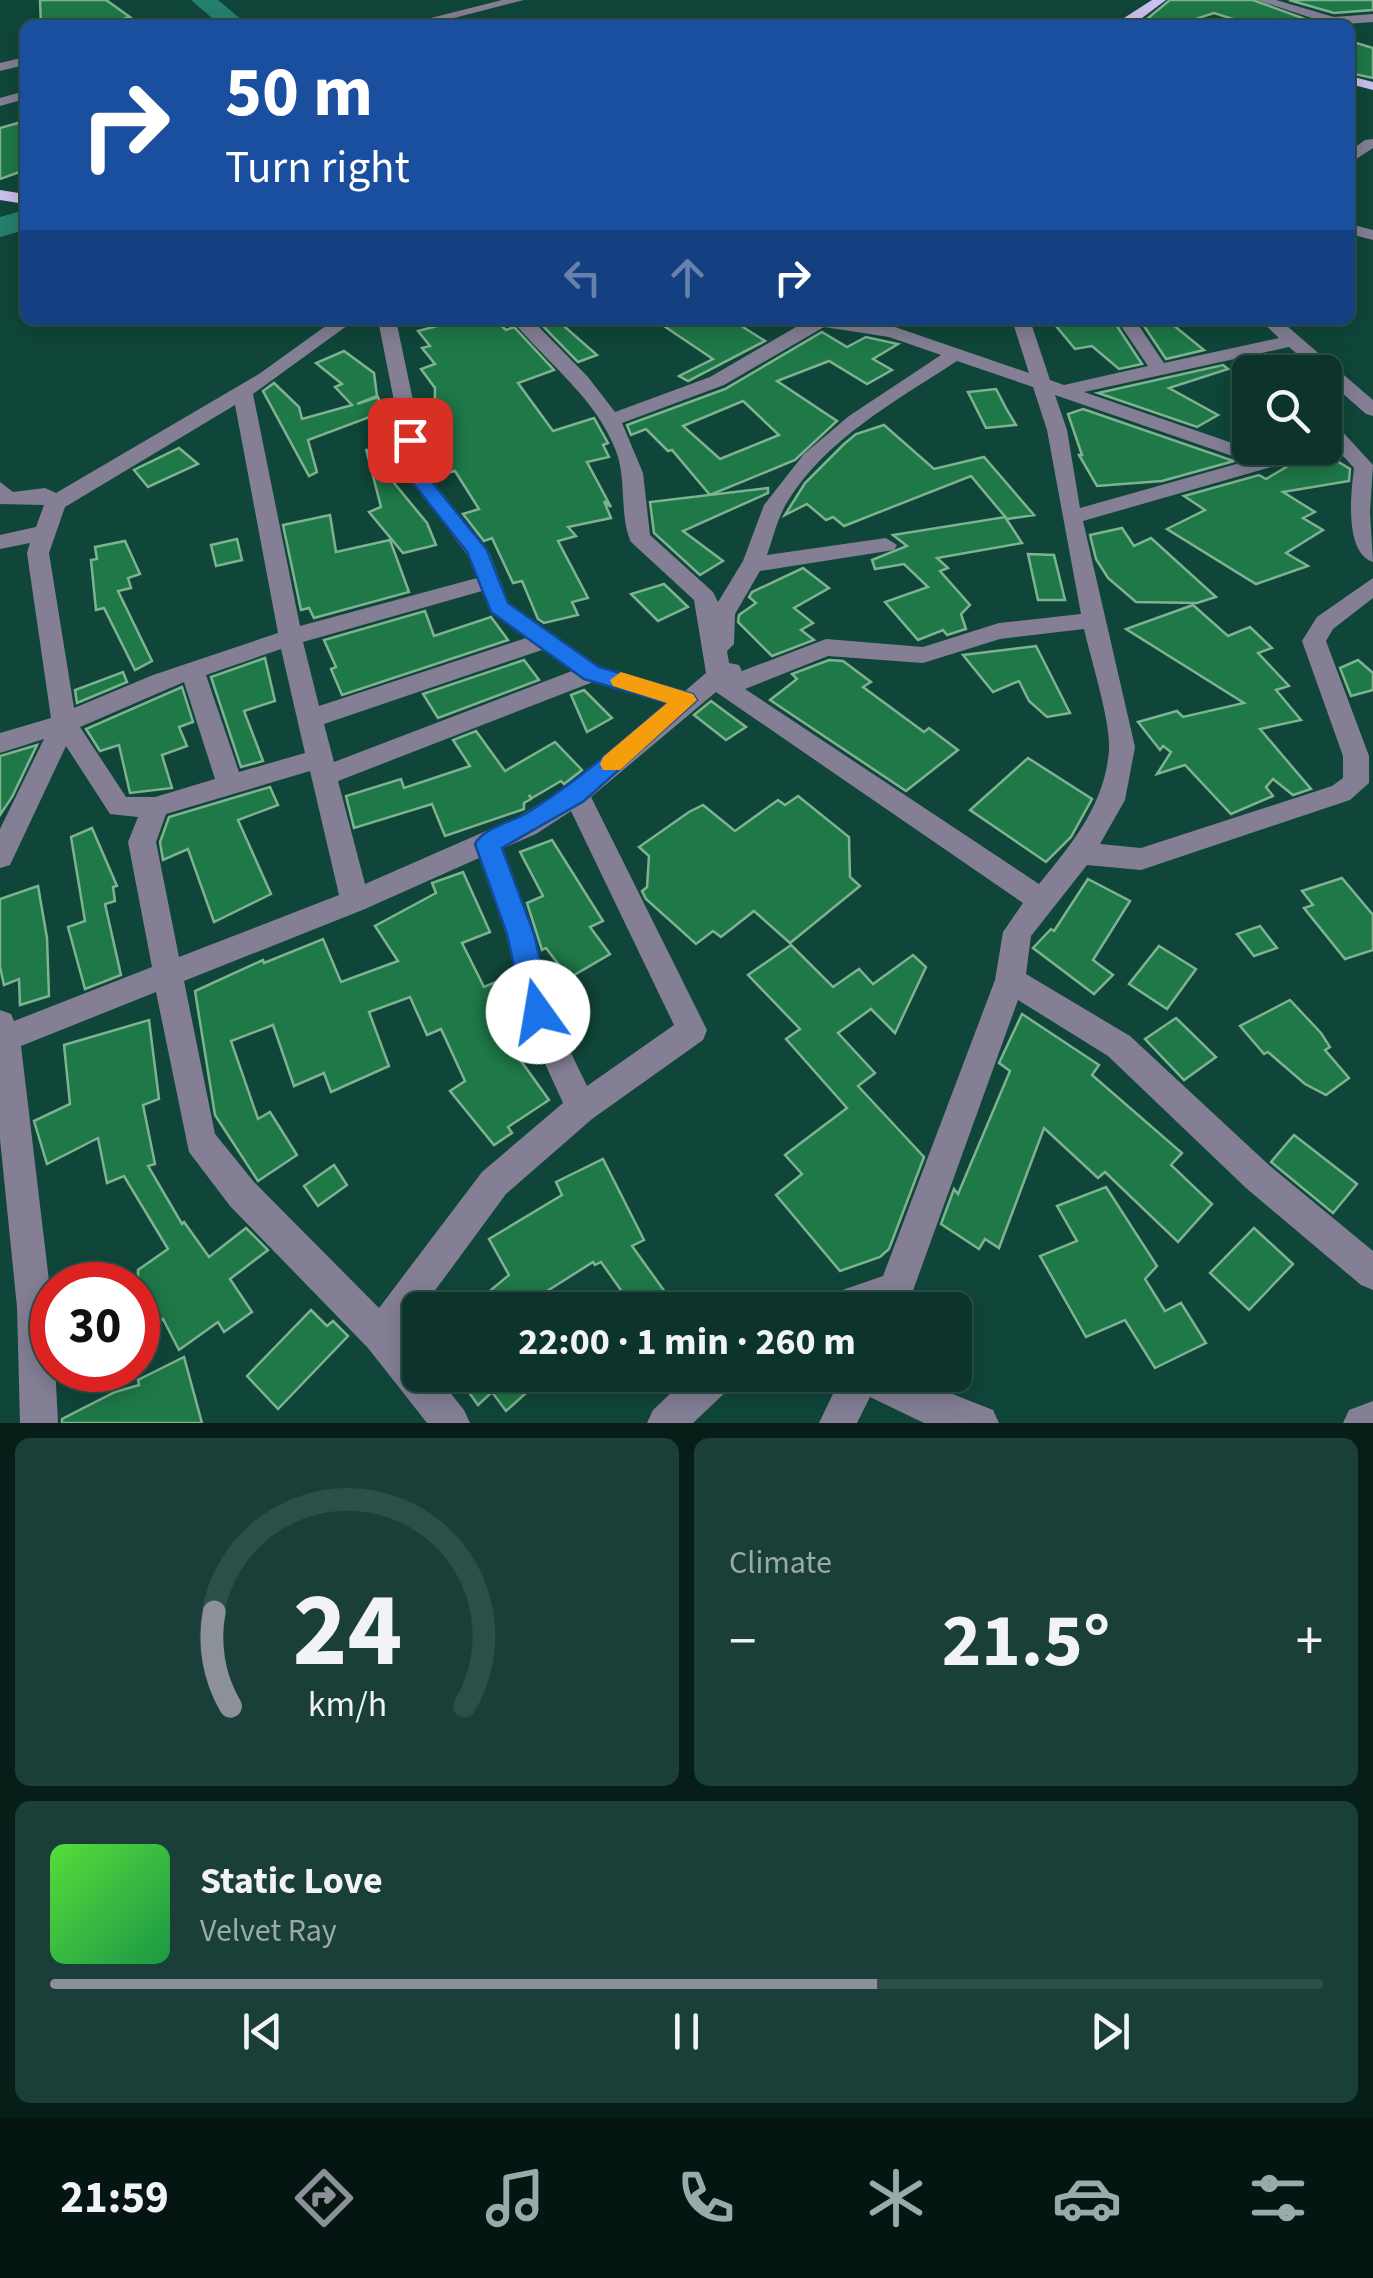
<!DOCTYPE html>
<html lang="en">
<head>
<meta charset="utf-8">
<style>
  :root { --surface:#0c342c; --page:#1a3f38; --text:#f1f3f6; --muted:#9aaaa9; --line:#2c4f48; --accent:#8c9099 }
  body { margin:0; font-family:"Source Sans 3",sans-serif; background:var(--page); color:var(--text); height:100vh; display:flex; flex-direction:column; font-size:38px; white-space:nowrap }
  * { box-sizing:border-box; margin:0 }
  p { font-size:32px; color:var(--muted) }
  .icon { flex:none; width:55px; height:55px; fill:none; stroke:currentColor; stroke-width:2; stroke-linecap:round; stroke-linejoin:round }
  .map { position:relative; height:1423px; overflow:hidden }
  .panel { display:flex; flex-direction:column; gap:15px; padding:15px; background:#071d18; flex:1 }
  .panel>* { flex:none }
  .top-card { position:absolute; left:20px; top:20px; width:1335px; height:305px; border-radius:15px; box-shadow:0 5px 25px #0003,0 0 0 2px var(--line); background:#1a4fa0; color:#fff; overflow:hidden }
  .tools { position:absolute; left:1232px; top:355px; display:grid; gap:20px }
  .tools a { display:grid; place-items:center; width:110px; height:110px; border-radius:15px; background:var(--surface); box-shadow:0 5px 25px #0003,0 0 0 2px var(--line); font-size:50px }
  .speed { position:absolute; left:30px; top:1262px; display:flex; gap:20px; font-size:50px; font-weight:700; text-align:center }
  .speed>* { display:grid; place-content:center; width:130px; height:130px; border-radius:50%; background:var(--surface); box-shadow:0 5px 25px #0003,0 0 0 2px var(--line); line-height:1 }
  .speed .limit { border:15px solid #d22; background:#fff; color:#111 }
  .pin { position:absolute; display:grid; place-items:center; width:85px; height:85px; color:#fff; margin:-42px; border-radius:20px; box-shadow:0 5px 15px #0006 }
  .me { position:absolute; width:110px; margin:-55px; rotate:347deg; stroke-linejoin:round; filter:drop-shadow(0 0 8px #0008) }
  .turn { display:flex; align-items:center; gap:35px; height:210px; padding:0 40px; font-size:45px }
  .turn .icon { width:130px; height:130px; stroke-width:2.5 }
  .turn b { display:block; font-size:70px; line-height:85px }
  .lanes { display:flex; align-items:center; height:95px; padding:0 40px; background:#0003; justify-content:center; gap:50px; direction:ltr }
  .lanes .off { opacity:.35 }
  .big { font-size:75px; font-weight:700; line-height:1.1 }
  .panel .widget { flex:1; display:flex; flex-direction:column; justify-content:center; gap:15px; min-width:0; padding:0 35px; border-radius:15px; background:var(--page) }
  .panel .dial { align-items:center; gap:0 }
  .dial svg { height:260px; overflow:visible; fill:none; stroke:var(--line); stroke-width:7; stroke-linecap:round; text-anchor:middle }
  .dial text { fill:var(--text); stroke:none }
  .song { display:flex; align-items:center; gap:30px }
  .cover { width:120px; height:120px; border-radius:15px; background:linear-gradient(135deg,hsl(110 70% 55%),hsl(140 70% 35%)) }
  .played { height:10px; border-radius:5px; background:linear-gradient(90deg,var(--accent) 65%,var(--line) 65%) }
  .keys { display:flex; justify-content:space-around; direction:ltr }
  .heat { display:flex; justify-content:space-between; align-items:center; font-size:55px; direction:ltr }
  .panel .tiles { flex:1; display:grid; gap:15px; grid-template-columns:1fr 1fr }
  .widget:last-child { grid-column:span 2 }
  .trip { position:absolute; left:402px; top:1292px; width:570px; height:100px; border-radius:15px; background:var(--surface); box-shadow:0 5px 25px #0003,0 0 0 2px var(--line); font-weight:700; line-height:100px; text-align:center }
  .tabs { display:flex; height:160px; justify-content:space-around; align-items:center; background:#051512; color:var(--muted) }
  .tabs .icon { width:70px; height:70px }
  .tabs .selected { color:var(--accent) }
  .tabs b { font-size:45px; color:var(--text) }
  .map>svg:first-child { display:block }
</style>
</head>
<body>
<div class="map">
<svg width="1373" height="1423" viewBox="0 0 1373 1423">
  <rect width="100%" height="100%" fill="#10463a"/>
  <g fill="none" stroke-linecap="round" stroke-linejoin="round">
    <g fill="#25806d" fill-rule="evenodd">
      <polygon points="191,0 218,0 248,25 220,25"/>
      <polygon points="25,210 25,230 0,237 0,217"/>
    </g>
  </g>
  <g fill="#1e7848" stroke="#7fb290" stroke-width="2.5" fill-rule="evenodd">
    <polygon points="40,0 106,0 130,17 123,19 130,25 41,25"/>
    <polygon points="1170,0 1253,0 1316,23 1294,25 1276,19 1252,25 1214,13 1177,25 1148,18"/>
    <polygon points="1289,0 1373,0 1373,10 1334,13"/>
    <polygon points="1350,41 1373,48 1373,78 1350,73"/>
    <polygon points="25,121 25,170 0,179 0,128"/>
    <polygon points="460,320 495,320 506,330 514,327 554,370 518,383 553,431 594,418 608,443 603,445 609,457 587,462 611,507 604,501 611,518 568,527 576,536 558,541 588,598 572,602 578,615 544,623 538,619 522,581 513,583 492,538 484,541 463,514 479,509 455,471 434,476 435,388 421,369 435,364 422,348 430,346 418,331"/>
    <polygon points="537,320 557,320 597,355 578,362"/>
    <polygon points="655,320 732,320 765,341 688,381 679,376 713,359"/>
    <polygon points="1051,320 1113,320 1142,364 1119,369 1092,346 1075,349"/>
    <polygon points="1140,320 1167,320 1204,350 1166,359"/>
    <path d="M822,332L847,347L866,337L898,344L873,359L892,370L867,384L829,361L777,381L837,421L795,460L710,495L672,450L668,451L646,429L631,435L627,425L725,389ZM743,401L779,435L720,459L683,426Z"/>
    <polygon points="344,351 374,373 377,396 357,404 378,397 383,412 308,440 317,472 309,476 263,391 274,383 299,407 302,419 352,405 335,387 342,384 316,363"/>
    <polygon points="1223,365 1228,369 1169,388 1218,415 1197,427 1098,393"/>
    <polygon points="996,389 1007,410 1016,425 986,428 968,392"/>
    <polygon points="1083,409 1234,461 1162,481 1097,486 1079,455 1082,455 1068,414"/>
    <polygon points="884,425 934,469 984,457 1034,515 1007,519 971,476 844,526 833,517 826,520 807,504 785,515 805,483 844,444 856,434"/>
    <polygon points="179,448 198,464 148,487 134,470"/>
    <polygon points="366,449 427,523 436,545 403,553 369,512 381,507"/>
    <polygon points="1317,449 1350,469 1349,481 1283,492 1315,512 1303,518 1323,530 1286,553 1308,566 1256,584 1167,529 1205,510 1184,496 1259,475 1266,479"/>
    <polygon points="768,488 768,493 683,531 723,561 700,575 654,533 650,502"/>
    <polygon points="330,515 336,552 390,540 409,592 314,618 309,608 301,610 283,525"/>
    <polygon points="1005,517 1022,543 937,558 948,568 940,571 970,605 961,614 966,629 947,635 943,630 918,640 885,602 928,587 904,564 875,569 872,560 907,546 893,535"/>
    <polygon points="1122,528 1134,546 1151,538 1216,597 1197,603 1136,602 1108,578 1096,559 1090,535"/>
    <polygon points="237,539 242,560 216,566 211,545"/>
    <polygon points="125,541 140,574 128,578 131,588 118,591 152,661 135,670 104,608 96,610 91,560 97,559 95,547"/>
    <polygon points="1028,554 1054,555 1065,600 1038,600"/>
    <polygon points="803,568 829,588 794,608 813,623 801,630 814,640 772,656 738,622 739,615 756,603 749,597 752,592"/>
    <polygon points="664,584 688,607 658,621 631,594"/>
    <polygon points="1193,605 1228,636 1250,627 1272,648 1258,653 1289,686 1276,690 1301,720 1260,729 1311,789 1293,795 1273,779 1266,787 1273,796 1231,814 1185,765 1157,774 1171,752 1163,746 1160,750 1138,722 1177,711 1183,717 1244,703 1126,629"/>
    <polygon points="425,611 434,636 491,617 508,640 342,695 331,669 336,667 324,640"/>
    <polygon points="1036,646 1070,713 1047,717 1029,701 1019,681 993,692 963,655"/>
    <polygon points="265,658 275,701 244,711 263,761 241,767 211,677"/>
    <polygon points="524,660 539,680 438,718 423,694"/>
    <polygon points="829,660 843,661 871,682 863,687 924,732 929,728 958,750 906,791 770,700 797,679 792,674"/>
    <polygon points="1358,660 1373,673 1373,690 1351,696 1340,668"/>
    <polygon points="123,672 127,682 77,703 75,690"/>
    <polygon points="182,687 193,722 179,727 187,746 162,755 172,788 130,793 119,745 100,751 86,729"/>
    <polygon points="584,690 612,718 587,732 571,695"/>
    <polygon points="711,701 746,727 726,740 694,715"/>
    <polygon points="476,731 505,771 555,742 582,770 564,784 561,781 532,798 529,795 531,799 524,803 524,809 445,836 432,804 354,828 346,796 401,779 404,788 470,766 453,740"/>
    <polygon points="37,745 12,797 0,815 0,756"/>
    <polygon points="1028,758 1092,799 1071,837 1046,862 970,810"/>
    <polygon points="270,787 278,805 238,820 271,894 214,922 188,849 163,860 160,842 169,817"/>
    <polygon points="798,796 849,837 850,877 860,886 790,943 754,911 721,937 713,931 696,944 646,899 642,891 647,887 649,856 639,847 689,812 703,805 735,831 778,800 785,805"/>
    <polygon points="92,828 117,886 113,887 115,901 105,904 121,975 85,989 68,927 85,921 71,837"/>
    <polygon points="552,840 603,921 590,927 610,954 569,978 546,948 542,950 527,903 543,896 520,852"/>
    <polygon points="463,872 490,932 462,943 484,987 498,981 508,1000 492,1007 521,1061 549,1100 508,1127 512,1133 494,1145 450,1091 465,1081 441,1029 427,1035 410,997 369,1012 389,1066 331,1092 324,1073 294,1086 273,1025 231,1041 258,1119 270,1112 297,1155 258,1181 215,1115 195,991 263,960 264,963 323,939 341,982 398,961 375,926 436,893 432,883"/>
    <polygon points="1342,878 1373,915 1373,950 1345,959 1304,908 1313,905 1302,891"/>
    <polygon points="1088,879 1130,901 1093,960 1113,975 1094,994 1033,948 1051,929 1054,931"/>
    <polygon points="38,886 47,938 49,996 20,1005 19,979 4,985 0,967 0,899"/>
    <polygon points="1260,926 1277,948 1254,956 1237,934"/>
    <polygon points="791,945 833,987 859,969 873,984 913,955 926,967 895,1033 871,1009 838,1033 875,1073 858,1086 924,1157 889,1249 880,1257 840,1271 776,1195 802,1174 785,1155 847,1108 786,1039 800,1029 748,975"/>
    <polygon points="1159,946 1196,969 1167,1009 1129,984"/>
    <polygon points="1290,1000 1321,1033 1330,1047 1325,1050 1349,1078 1326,1095 1305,1084 1268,1052 1264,1054 1240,1026"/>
    <polygon points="1022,1014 1099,1065 1092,1075 1182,1153 1171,1165 1212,1204 1178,1242 1105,1172 1098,1178 1044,1128 999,1248 985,1239 979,1249 941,1224 954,1189 958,1194 1010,1071 999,1063"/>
    <polygon points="1176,1018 1216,1057 1184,1080 1145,1039"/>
    <polygon points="149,1020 159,1099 143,1105 155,1164 148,1166 182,1224 184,1222 209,1257 246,1228 268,1250 230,1279 252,1312 224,1332 218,1322 179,1350 163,1319 138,1337 138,1270 168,1249 124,1176 107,1183 98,1138 47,1164 34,1121 70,1104 64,1045"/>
    <polygon points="1294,1135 1357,1184 1333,1213 1271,1162"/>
    <polygon points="603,1159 644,1240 632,1246 678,1310 635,1310 601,1262 595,1265 593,1262 517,1310 467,1310 509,1275 489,1239 562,1195 556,1182"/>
    <polygon points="334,1165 347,1185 318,1206 304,1186"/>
    <polygon points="1106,1187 1157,1266 1145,1279 1165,1311 1181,1303 1206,1343 1155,1368 1125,1320 1086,1337 1040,1256 1077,1241 1057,1206"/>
    <polygon points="1254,1228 1293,1264 1249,1310 1210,1273"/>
    <polygon points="311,1310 327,1326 333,1321 348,1336 278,1409 247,1376"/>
    <polygon points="184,1357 202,1423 62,1423 62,1419 115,1392 139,1385 138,1380"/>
    <polygon points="479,1375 546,1375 506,1411 492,1392 478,1405 465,1387"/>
  </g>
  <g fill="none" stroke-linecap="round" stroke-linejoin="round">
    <g fill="#847f95" fill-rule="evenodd">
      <polygon points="502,0 524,0 427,25 403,25"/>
      <polygon points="1257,0 1276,0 1334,17 1373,14 1373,22 1333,25"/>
      <polygon points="25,57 25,65 0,71 0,63"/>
      <polygon points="25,91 25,99 0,106 0,98"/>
      <polygon points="1373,139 1373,148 1350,163 1350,151 1365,140"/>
      <polygon points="1350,224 1373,230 1373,240 1350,234"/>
      <path d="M334,320H355L253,394L300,626L477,578L468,556L409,477L378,320H396L429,476L490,554L509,603L600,667L685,691L706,673L694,600L631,542C619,516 627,479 616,451C596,398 548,364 512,320H532L588,377L615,412L710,377L808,320H851L892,326L1029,373L1012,320H1030L1050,380L1064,385L1148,366L1117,320H1135L1164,363L1279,338L1260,320H1280L1373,400V416L1366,414L1325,378V372H1318L1289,347L1084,392L1267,455L1284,448H1310L1275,466L1083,521L1135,747L1125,800L1100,844L1141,848L1332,786L1343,778V756L1302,641L1317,617L1373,578V598L1333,629L1326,641L1369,756V783L1350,800L1141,870L1087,865L1031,936L1026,974L1130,1036L1270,1166L1373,1251V1290L1361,1285L1246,1188L1108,1056L1018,1000L906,1310H817L822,1297L883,1276L995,980L1003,932L1023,903L716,692L591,797L707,1030L703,1040L592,1119L506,1194L403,1334L420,1355V1375H436L464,1410L470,1423H427L368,1348L230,1206L189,1152L156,992L21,1046L52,1306L58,1423H20L17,1307L0,1139V1010L11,1014L14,1021L152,967L128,842L138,817L110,814L66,746L10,865L0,868V829L44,739L0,753V733L51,718L27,553L30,543L0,549V535L36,527L44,505L0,504V482L13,492L45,488L56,493L259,374ZM824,327L889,337L941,355L849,416L804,454L764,505L743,561L718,602L713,592L650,535L643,473L622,423L724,385ZM957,361L1033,387L1047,430L1081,614L999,623L923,647L826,639L742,671L739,665L729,663L727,651L734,644L735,614L760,571L894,550L897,545L886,538L767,555C773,538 777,520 786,504C825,439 896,401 957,361ZM1055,395L1247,461L1080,508L1067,430ZM235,405L278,633L153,675L74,708L49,553L65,507ZM482,591L491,613L526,638L319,706L303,642ZM1084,629C1091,660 1111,722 1109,750C1105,804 1072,844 1039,884L745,689L828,656L923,663L1000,639ZM281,649L305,753L239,772L206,675ZM542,650L572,671L334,762L324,724ZM184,682L215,779L155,797H126L80,727ZM593,682L669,704L567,787L516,818L365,884L338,781ZM310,771L339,895L179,957L156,842L166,814ZM571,811L674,1025L587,1086L556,1022L534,934L503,848L536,834ZM479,858L506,934L526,1022L563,1103L482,1172L379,1308L254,1182L215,1134L184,981L365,909Z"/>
      <path d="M1333,427L1340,429L1373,465L1370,512L1373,562C1344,553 1351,492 1354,468L1325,436L1326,429Z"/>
      <polygon points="690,1375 735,1375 730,1388 693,1423 647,1423 653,1410"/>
      <polygon points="842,1375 904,1375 993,1410 999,1423 924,1423 870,1397 857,1423 819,1423"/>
      <polygon points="1373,1401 1373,1423 1343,1423 1349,1410"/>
    </g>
    <g fill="#cbc1ee" fill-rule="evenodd">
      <polygon points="1152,0 1166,0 1134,24 1124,24 1124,18"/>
      <polygon points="1350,76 1373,82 1373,90 1350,84"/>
      <polygon points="0,190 25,194 25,204 0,200"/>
    </g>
  </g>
  <path fill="#1a73e8" stroke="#114b97" stroke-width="2.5" d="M410,435L420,440L428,477L487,550L508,603L599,667L693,694L697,700L584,801L502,848L534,934L552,1012L548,1021L538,1024L529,1021L524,1012L507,934L475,844C483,828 512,822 527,813C578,781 622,742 667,703L584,679L491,612L467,552L409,478L401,440Z"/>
  <polygon fill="#f59e0b" points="621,672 693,694 697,700 620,770 603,770 600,764 603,757 667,703 613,686 610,680"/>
</svg>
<div class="tools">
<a><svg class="icon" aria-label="search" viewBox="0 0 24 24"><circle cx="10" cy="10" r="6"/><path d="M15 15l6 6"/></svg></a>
</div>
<div class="speed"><div class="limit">30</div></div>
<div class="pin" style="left:410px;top:440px;background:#d93025"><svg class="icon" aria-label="arrive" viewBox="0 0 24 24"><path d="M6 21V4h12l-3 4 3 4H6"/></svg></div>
<svg class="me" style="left:538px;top:1012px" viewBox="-20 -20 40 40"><circle r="19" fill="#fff"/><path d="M0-13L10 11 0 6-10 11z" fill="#1a73e8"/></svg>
<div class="trip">22:00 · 1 min · 260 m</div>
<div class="top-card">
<div class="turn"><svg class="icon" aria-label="right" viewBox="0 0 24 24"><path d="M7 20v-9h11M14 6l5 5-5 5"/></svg><div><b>50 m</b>Turn right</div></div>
<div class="lanes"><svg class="icon off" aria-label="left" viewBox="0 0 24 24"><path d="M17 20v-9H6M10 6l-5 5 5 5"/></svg><svg class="icon off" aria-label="ahead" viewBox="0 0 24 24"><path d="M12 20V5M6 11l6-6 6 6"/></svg><svg class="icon" aria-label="right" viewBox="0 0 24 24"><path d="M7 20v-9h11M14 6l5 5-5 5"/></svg></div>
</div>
</div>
<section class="panel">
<div class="tiles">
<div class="widget dial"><svg viewBox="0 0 100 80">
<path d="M14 69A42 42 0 1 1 86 69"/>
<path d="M14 69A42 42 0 0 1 9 40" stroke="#8c9099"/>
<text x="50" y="56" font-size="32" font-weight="700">24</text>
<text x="50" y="72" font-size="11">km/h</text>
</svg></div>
<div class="widget"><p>Climate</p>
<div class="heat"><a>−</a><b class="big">21.5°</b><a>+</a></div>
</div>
<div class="widget">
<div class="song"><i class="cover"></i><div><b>Static Love</b><p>Velvet Ray</p></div></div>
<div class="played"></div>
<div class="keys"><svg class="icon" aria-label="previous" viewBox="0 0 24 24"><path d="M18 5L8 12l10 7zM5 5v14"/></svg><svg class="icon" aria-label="pause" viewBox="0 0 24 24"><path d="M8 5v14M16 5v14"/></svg><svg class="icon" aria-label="next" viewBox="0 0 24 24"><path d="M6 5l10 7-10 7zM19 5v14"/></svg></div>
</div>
</div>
</section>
<nav class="tabs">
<b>21:59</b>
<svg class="icon selected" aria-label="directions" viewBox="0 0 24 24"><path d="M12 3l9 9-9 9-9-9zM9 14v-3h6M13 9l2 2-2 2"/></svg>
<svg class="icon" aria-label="music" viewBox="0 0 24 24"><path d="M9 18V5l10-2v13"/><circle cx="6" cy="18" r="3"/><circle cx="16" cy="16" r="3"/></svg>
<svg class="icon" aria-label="phone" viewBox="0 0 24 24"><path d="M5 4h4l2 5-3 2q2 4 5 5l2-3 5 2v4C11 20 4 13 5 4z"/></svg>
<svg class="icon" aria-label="climate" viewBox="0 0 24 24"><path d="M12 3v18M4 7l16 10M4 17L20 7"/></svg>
<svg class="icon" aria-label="car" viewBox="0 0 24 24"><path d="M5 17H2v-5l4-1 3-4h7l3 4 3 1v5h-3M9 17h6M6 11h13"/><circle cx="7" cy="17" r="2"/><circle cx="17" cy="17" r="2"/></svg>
<svg class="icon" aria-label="filters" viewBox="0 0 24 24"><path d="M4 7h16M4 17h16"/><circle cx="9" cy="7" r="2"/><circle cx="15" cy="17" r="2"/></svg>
</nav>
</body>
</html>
